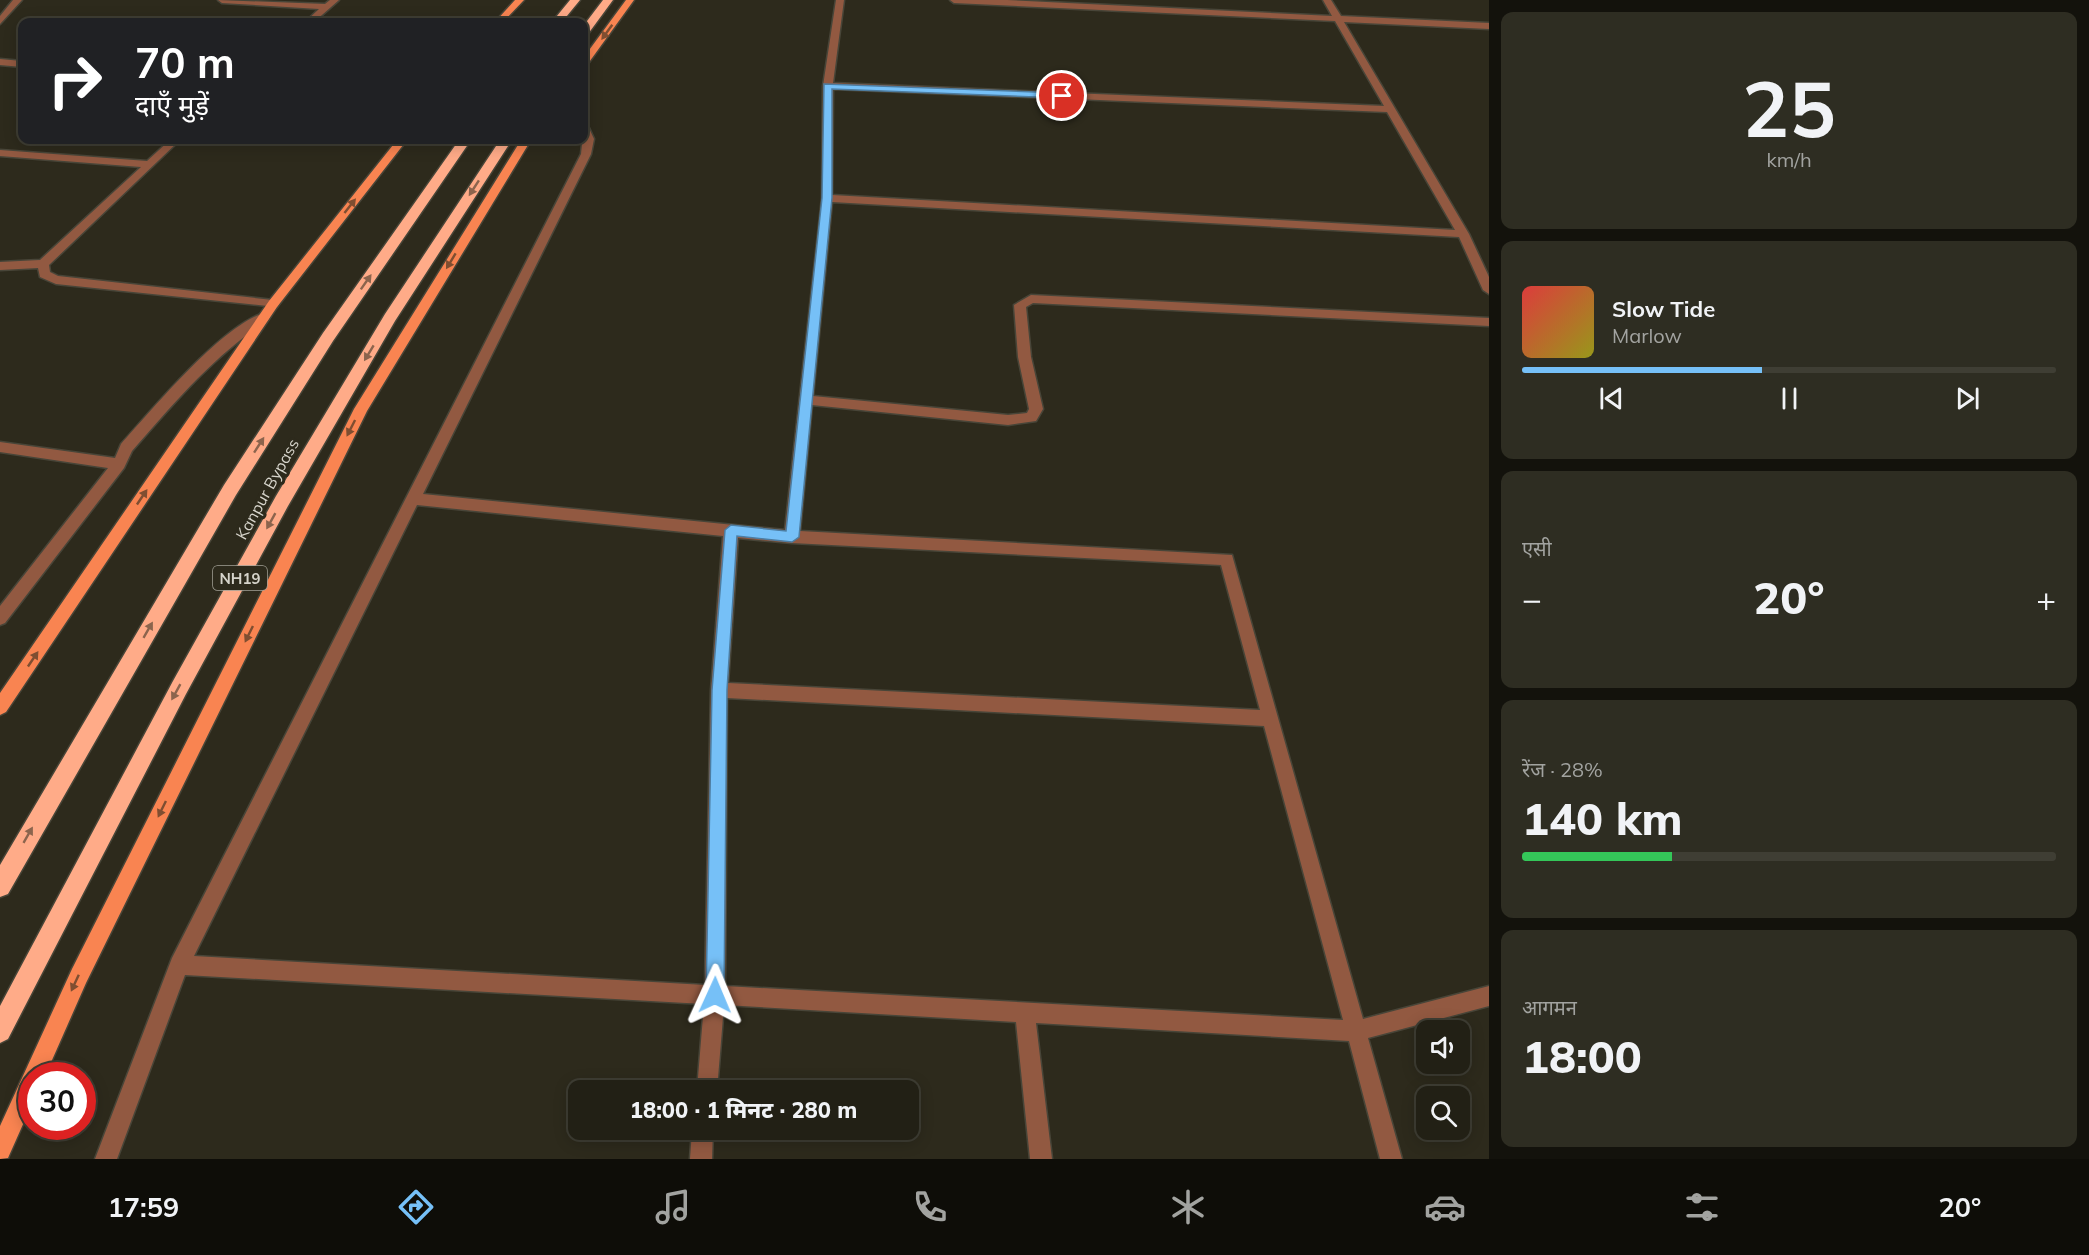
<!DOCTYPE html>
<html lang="hi">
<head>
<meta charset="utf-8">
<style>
  :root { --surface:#222015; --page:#2e2d22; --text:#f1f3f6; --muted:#a2a3a0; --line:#3f3e34; --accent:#76c0f7 }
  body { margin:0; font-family:Mulish,"Noto Sans Devanagari",sans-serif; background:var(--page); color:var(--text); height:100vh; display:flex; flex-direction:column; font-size:22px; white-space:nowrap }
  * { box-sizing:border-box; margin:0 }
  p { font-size:20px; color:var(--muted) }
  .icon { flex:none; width:33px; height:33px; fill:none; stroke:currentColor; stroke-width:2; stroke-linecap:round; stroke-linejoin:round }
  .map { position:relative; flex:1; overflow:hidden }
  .panel { display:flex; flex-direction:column; gap:12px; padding:12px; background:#13120c; width:600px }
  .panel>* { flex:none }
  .guide { position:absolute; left:18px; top:18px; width:570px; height:126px; border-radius:12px; box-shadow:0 3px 15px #0003,0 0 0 2px var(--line); background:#202124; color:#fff; overflow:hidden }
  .buttons { position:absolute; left:1416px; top:1020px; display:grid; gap:12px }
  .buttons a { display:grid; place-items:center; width:54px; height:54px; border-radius:12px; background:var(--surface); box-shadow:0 3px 15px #0003,0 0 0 2px var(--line); font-size:30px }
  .speed { position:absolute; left:18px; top:1062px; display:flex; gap:12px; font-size:30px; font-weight:700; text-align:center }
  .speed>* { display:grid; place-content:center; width:78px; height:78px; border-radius:50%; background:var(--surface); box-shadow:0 3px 15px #0003,0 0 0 2px var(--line); line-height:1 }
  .speed .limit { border:9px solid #d22; background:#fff; color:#111 }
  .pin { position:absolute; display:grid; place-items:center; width:51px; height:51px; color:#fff; margin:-26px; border:3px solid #fff; border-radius:50%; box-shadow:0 2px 6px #0007 }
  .me { position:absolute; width:66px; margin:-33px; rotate:1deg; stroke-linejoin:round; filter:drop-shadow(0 0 4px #0008) }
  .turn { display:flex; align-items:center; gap:21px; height:126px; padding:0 18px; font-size:27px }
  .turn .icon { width:78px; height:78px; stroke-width:2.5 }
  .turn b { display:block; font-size:42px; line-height:51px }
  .big { font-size:45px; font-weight:800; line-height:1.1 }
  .panel .card { flex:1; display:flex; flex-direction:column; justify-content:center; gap:9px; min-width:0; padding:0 21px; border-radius:12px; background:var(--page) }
  .panel .dial { align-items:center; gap:0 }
  .dial b { font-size:78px; line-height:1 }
  .song { display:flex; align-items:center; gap:18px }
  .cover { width:72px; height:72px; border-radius:9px; background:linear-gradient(135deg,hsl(0 70% 55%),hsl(60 70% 35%)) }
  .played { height:6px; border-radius:3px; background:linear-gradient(90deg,var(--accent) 45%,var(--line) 45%) }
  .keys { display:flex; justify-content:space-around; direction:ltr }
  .heat { display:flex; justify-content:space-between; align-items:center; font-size:33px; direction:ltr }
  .charge { height:9px; border-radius:4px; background:linear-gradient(90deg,#34c759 28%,var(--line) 0) }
  .trip { position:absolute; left:568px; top:1080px; width:351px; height:60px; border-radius:12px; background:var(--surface); box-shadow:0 3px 15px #0003,0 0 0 2px var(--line); font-weight:800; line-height:60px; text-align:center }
  .dock { display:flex; height:96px; justify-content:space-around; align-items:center; background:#0e0d08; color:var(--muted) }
  .dock .icon { width:42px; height:42px }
  .dock .selected { color:var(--accent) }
  .dock b { font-size:27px; color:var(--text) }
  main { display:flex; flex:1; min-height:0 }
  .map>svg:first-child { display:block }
</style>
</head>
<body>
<main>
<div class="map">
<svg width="1489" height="1159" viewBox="0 0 1489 1159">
  <rect width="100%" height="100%" fill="#2d2a1c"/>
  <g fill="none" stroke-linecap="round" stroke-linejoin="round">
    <defs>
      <g id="minor">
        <polygon points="13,0 22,0 0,24 0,16"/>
        <polygon points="218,0 325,4 330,0 339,0 314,22 305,22 319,9 222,3"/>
        <path d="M836,0H844L833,83L1384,106L1335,21L954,3L950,0H1007L1332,16L1323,0H1331L1341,16L1489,23V29L1344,22L1469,234L1489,277V294L1483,290L1459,237L832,202L813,396L1008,415L1027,413L1029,409L1018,357L1014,305L1031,295L1489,318V326L1033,303L1026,307L1031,357L1043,409L1036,421L1008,425L812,405L800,531L1232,555L1363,1019L1489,986V1006L1368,1038L1402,1159H1380L1349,1041L1036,1023L1052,1159H1030L1016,1022L724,1005L717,1090H697L704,1004L185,975L117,1159H95L172,958L581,154L584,125L588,126L594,139L591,154L423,494L785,530L822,198L823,86ZM833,89L1387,112L1455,230L832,195ZM417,505L723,536L711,690L705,985L194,956ZM738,538L792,543L1221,565L1260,710L728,683ZM727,698L1264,726L1343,1020L725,986Z"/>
        <polygon points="0,59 22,61 22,67 0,65"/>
        <polygon points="170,140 180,140 49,265 50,272 58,276 273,300 279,304 277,307 56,284 40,277 38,268 0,270 0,262 40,260 141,167 0,156 0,150 147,161"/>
        <path d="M264,313L270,317L268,320C214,355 174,403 132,451L124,468L5,623L0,625V606L108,468L0,452V442L115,458L121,444C152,410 221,326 264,313Z"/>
        <polygon points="692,1130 713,1130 712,1159 690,1159"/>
      </g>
      <g id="major">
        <polygon points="515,0 524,0 503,22 495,22"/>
        <polygon points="626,0 634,0 587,65 584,66 584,57"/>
        <polygon points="397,140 407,140 277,307 6,712 0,715 0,693 269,301"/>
        <polygon points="521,140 531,140 367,411 86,983 45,1076 32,1076 32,1104 8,1158 0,1159 0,1126 72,969 354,409"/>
      </g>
      <g id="highway">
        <polygon points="570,0 580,0 562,22 552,22"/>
        <polygon points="603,0 613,0 588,34 584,35 584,25"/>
        <polygon points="459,140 471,140 333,341 236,495 8,894 0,897 0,865 224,485 323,333"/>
        <polygon points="500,140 512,140 395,321 288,506 186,694 8,1039 0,1043 0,1006 173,681 276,496 385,314"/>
      </g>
    </defs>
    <use href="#minor" stroke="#484538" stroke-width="3"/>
    <use href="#major" stroke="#484538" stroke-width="3"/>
    <use href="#highway" stroke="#484538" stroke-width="3"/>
    <use href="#minor" fill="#925941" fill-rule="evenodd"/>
    <use href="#major" fill="#f98451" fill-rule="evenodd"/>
    <use href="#highway" fill="#ffab88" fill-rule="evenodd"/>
  </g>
  <defs><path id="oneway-solid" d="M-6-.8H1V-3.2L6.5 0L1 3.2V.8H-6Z" transform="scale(1.5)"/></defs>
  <g fill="#7f4e31">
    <use href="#oneway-solid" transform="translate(607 32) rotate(126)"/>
    <use href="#oneway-solid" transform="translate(350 206) rotate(-52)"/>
    <use href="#oneway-solid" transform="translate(451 261) rotate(121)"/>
    <use href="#oneway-solid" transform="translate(351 428) rotate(117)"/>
    <use href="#oneway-solid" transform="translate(142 497) rotate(-56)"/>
    <use href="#oneway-solid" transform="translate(249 634) rotate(116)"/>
    <use href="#oneway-solid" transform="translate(33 659) rotate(-56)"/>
    <use href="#oneway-solid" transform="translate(162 809) rotate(116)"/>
    <use href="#oneway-solid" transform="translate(75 983) rotate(115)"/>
  </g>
  <g fill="#8c644d">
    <use href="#oneway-solid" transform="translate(474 188) rotate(123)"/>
    <use href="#oneway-solid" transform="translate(366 282) rotate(-55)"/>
    <use href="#oneway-solid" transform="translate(369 353) rotate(121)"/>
    <use href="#oneway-solid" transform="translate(259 445) rotate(-57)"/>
    <use href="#oneway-solid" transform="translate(271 521) rotate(119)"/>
    <use href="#oneway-solid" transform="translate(148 630) rotate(-60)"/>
    <use href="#oneway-solid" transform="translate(176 692) rotate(119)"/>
    <use href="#oneway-solid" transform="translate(28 835) rotate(-60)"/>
  </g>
  <polygon fill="#76c0f7" stroke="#4d7da1" stroke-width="1.5" points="824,84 1062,93 1067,96 1062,98 832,89 832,198 799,537 792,542 737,536 727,690 724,995 721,1001 715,1004 708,1001 706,995 712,690 725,530 731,525 786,531 822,198"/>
  <g text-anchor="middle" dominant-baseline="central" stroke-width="6" stroke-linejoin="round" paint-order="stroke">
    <rect fill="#2d2a1c" stroke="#a3a196" stroke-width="1.5" x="213" y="566" width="54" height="24" rx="4.5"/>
    <g font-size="15" font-weight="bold" fill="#d6d4cb">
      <text x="240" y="578">NH19</text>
    </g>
    <g font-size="16" fill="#d6d4cb" stroke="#2d2a1c">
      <text transform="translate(267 489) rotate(-61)">Kanpur Bypass</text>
    </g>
  </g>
</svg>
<div class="buttons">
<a><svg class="icon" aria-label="sound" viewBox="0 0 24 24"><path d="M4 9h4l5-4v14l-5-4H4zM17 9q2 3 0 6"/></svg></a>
<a><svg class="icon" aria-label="search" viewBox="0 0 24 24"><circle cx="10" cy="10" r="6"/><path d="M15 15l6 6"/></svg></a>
</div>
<div class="speed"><div class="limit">30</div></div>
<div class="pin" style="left:1062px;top:96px;background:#d93025"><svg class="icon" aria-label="arrive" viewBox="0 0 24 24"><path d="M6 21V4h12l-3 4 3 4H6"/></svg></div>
<svg class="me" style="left:715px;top:995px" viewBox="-20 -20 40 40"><path d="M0-17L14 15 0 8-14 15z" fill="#76c0f7" stroke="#fff" stroke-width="4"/></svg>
<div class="trip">18:00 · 1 मिनट · 280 m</div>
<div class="guide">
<div class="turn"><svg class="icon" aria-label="right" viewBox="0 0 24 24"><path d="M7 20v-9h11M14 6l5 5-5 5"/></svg><div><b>70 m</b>दाएँ मुड़ें</div></div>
</div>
</div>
<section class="panel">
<div class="card dial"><b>25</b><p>km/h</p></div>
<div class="card">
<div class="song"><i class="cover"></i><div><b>Slow Tide</b><p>Marlow</p></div></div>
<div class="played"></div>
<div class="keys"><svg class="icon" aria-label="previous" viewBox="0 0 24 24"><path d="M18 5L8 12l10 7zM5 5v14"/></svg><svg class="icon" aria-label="pause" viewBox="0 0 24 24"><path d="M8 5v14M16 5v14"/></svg><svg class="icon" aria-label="next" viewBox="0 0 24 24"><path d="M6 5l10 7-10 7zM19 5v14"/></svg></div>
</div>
<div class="card"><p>एसी</p>
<div class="heat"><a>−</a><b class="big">20°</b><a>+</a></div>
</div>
<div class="card"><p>रेंज · 28%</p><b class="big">140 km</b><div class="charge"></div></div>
<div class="card"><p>आगमन</p><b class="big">18:00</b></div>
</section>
</main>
<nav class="dock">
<b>17:59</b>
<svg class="icon selected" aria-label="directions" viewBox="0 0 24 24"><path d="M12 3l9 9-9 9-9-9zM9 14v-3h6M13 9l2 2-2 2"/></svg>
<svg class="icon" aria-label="music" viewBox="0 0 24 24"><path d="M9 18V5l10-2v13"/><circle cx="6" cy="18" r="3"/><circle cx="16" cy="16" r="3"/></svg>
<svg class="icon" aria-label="phone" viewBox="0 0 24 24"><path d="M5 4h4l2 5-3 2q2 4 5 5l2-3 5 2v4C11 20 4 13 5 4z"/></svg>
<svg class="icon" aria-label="climate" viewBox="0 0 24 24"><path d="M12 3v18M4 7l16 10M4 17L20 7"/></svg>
<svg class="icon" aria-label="car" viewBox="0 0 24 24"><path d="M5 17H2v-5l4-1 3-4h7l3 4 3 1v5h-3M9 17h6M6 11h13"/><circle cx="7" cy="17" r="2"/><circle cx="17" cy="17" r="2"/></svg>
<svg class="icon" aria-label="filters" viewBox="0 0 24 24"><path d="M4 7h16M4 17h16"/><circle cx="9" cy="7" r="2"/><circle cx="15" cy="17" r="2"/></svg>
<b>20°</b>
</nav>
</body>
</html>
